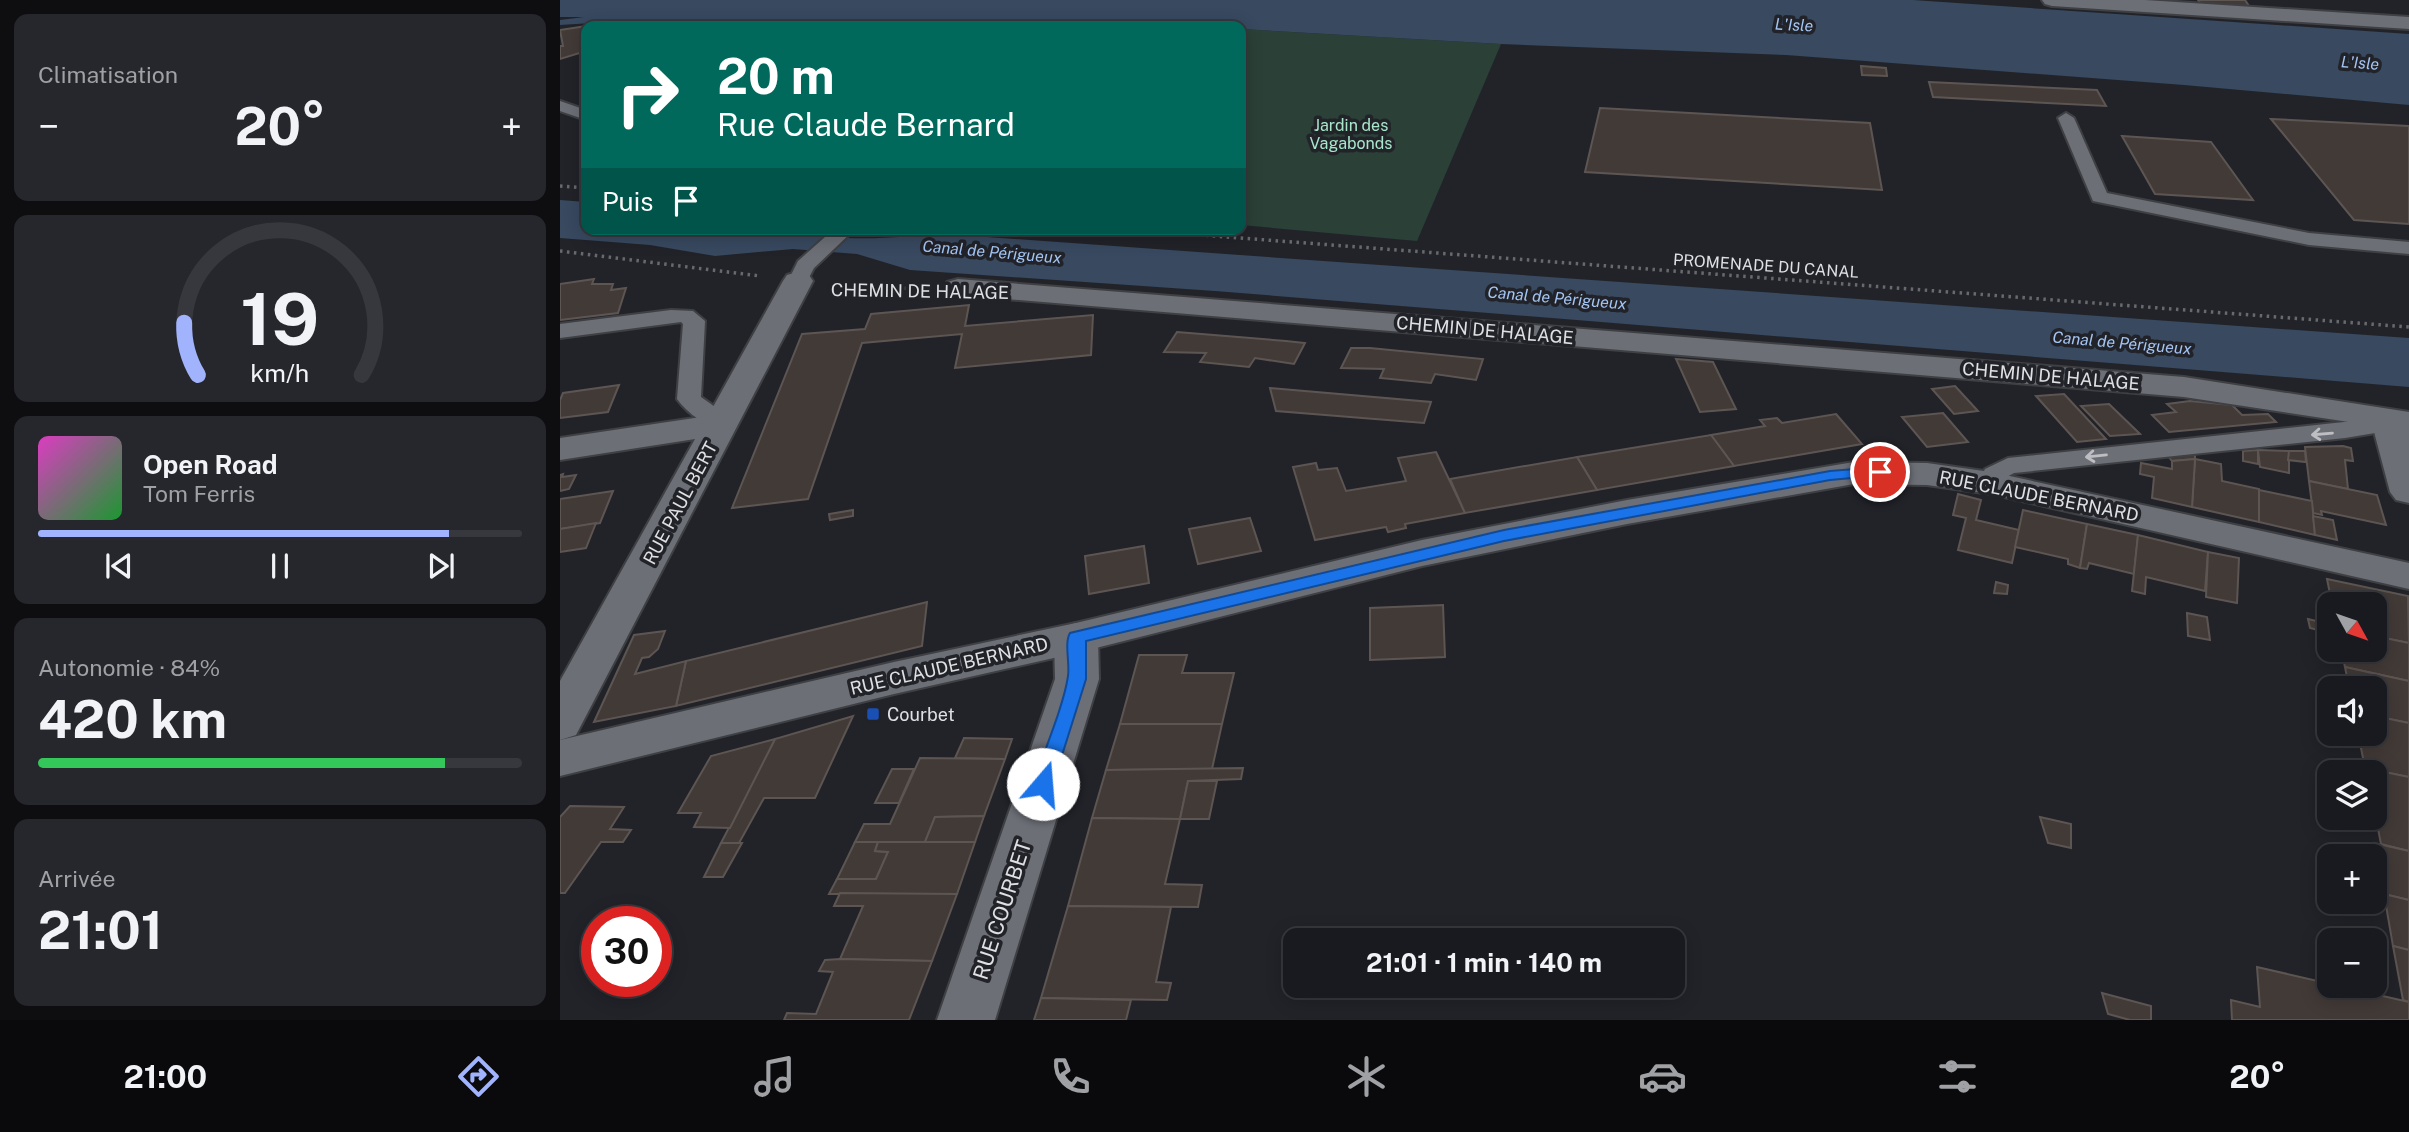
<!DOCTYPE html>
<html lang="fr">
<head>
<meta charset="utf-8">
<style>
  :root { --surface:#191a1f; --page:#26272c; --text:#f1f3f6; --muted:#9fa1a4; --line:#37383d; --accent:#a1b3fd }
  body { margin:0; font-family:"Public Sans",sans-serif; background:var(--page); color:var(--text); height:100vh; display:flex; flex-direction:column; font-size:26px; white-space:nowrap }
  * { box-sizing:border-box; margin:0 }
  p { font-size:23px; color:var(--muted) }
  .icon { flex:none; width:38px; height:38px; fill:none; stroke:currentColor; stroke-width:2; stroke-linecap:round; stroke-linejoin:round }
  .map { position:relative; flex:1; overflow:hidden }
  .sheet { display:flex; flex-direction:column; gap:14px; padding:14px; background:#0e0e11; width:560px }
  .sheet>* { flex:none }
  .top-card { position:absolute; left:21px; top:21px; width:665px; height:214px; border-radius:14px; box-shadow:0 4px 18px #0003,0 0 0 2px var(--line); background:#00695c; color:#fff; overflow:hidden }
  .needle { width:46px; rotate:130deg }
  .tools { position:absolute; left:1757px; top:592px; display:grid; gap:14px }
  .tools a { display:grid; place-items:center; width:70px; height:70px; border-radius:14px; background:var(--surface); box-shadow:0 4px 18px #0003,0 0 0 2px var(--line); font-size:35px }
  .speed { position:absolute; left:21px; top:906px; display:flex; gap:14px; font-size:35px; font-weight:700; text-align:center }
  .speed>* { display:grid; place-content:center; width:91px; height:91px; border-radius:50%; background:var(--surface); box-shadow:0 4px 18px #0003,0 0 0 2px var(--line); line-height:1 }
  .speed .limit { border:10px solid #d22; background:#fff; color:#111 }
  .pin { position:absolute; display:grid; place-items:center; width:60px; height:60px; color:#fff; margin:-30px; border:4px solid #fff; border-radius:50%; box-shadow:0 2px 7px #0007 }
  .me { position:absolute; width:77px; margin:-38px; rotate:18deg; stroke-linejoin:round; filter:drop-shadow(0 0 5px #0008) }
  .turn { display:flex; align-items:center; gap:24px; height:147px; padding:0 21px; font-size:32px }
  .turn .icon { width:91px; height:91px; stroke-width:2.5 }
  .turn b { display:block; font-size:49px; line-height:60px }
  .then { display:flex; align-items:center; height:66px; padding:0 21px; background:#0003; gap:14px; font-size:26px }
  .big { font-size:52px; font-weight:700; line-height:1.1 }
  .sheet .widget { flex:1; display:flex; flex-direction:column; justify-content:center; gap:10px; min-width:0; padding:0 24px; border-radius:14px; background:var(--page) }
  .sheet .dial { align-items:center; gap:0 }
  .dial svg { height:182px; overflow:visible; fill:none; stroke:var(--line); stroke-width:7; stroke-linecap:round; text-anchor:middle }
  .dial text { fill:var(--text); stroke:none }
  .song { display:flex; align-items:center; gap:21px }
  .cover { width:84px; height:84px; border-radius:10px; background:linear-gradient(135deg,hsl(310 70% 55%),hsl(130 70% 35%)) }
  .played { height:7px; border-radius:4px; background:linear-gradient(90deg,var(--accent) 85%,var(--line) 85%) }
  .keys { display:flex; justify-content:space-around; direction:ltr }
  .heat { display:flex; justify-content:space-between; align-items:center; font-size:38px; direction:ltr }
  .charge { height:10px; border-radius:5px; background:linear-gradient(90deg,#34c759 84%,var(--line) 0) }
  .trip { position:absolute; left:723px; top:928px; width:402px; height:70px; border-radius:14px; background:var(--surface); box-shadow:0 4px 18px #0003,0 0 0 2px var(--line); font-weight:700; line-height:70px; text-align:center }
  .tabs { display:flex; height:112px; justify-content:space-around; align-items:center; background:#0a0a0c; color:var(--muted) }
  .tabs .icon { width:49px; height:49px }
  .tabs .current { color:var(--accent) }
  .tabs b { font-size:32px; color:var(--text) }
  main { display:flex; flex:1; min-height:0 }
  .map>svg:first-child { display:block }
</style>
</head>
<body>
<main>
<section class="sheet">
<div class="widget"><p>Climatisation</p>
<div class="heat"><a>−</a><b class="big">20°</b><a>+</a></div>
</div>
<div class="widget dial"><svg viewBox="0 0 100 80">
<path d="M14 69A42 42 0 1 1 86 69"/>
<path d="M14 69A42 42 0 0 1 8 46" stroke="#a1b3fd"/>
<text x="50" y="56" font-size="32" font-weight="700">19</text>
<text x="50" y="72" font-size="11">km/h</text>
</svg></div>
<div class="widget">
<div class="song"><i class="cover"></i><div><b>Open Road</b><p>Tom Ferris</p></div></div>
<div class="played"></div>
<div class="keys"><svg class="icon" aria-label="previous" viewBox="0 0 24 24"><path d="M18 5L8 12l10 7zM5 5v14"/></svg><svg class="icon" aria-label="pause" viewBox="0 0 24 24"><path d="M8 5v14M16 5v14"/></svg><svg class="icon" aria-label="next" viewBox="0 0 24 24"><path d="M6 5l10 7-10 7zM19 5v14"/></svg></div>
</div>
<div class="widget"><p>Autonomie · 84%</p><b class="big">420 km</b><div class="charge"></div></div>
<div class="widget"><p>Arrivée</p><b class="big">21:01</b></div>
</section>
<div class="map">
<svg width="1849" height="1020" viewBox="0 0 1849 1020">
  <rect width="100%" height="100%" fill="#212329"/>
  <polygon fill="#2b4037" points="681,29 941,44 857,241 681,225"/>
  <g fill="#384960">
    <polygon points="0,0 1353,0 1849,34 1849,105 1624,85 1226,55 941,44 681,29 681,26 516,22 446,26 348,26 311,22 261,26 51,26 32,23 0,25 0,20 24,17 0,17"/>
    <path d="M0,200L26,202V229H241C282,245 341,236 384,234L1849,338V387L655,291L350,270L297,254L233,249L155,256L90,245L0,238Z"/>
  </g>
  <g fill="#423a37" stroke="#5d5552" stroke-width="2">
    <polygon points="1638,0 1685,0 1691,9 1642,6"/>
    <polygon points="33,25 26,26 26,51 0,59 0,46 3,46 0,30"/>
    <polygon points="1301,66 1326,68 1327,76 1302,75"/>
    <polygon points="1369,82 1537,90 1546,106 1373,97"/>
    <polygon points="1040,108 1310,123 1322,190 1025,172"/>
    <polygon points="1711,119 1849,126 1849,224 1794,220"/>
    <polygon points="1562,136 1651,142 1693,200 1595,194"/>
    <polygon points="34,279 32,284 53,284 51,290 66,288 58,313 0,320 0,284"/>
    <polygon points="409,305 405,326 533,315 531,355 395,368 402,334 302,343 248,499 172,508 242,334 305,329 311,314"/>
    <polygon points="617,332 726,341 745,343 734,364 695,358 689,367 640,362 646,353 604,352"/>
    <polygon points="791,348 810,348 923,359 916,380 875,374 871,383 820,378 824,369 781,368"/>
    <polygon points="1116,359 1153,362 1176,409 1140,412"/>
    <polygon points="59,385 48,412 0,418 0,400 3,393"/>
    <polygon points="1395,386 1418,411 1394,414 1372,389"/>
    <polygon points="710,388 871,402 864,423 716,411"/>
    <polygon points="1504,394 1546,439 1517,442 1476,396"/>
    <polygon points="1630,401 1672,405 1682,415 1708,414 1716,422 1609,432 1592,415 1616,412 1607,404"/>
    <polygon points="1549,404 1580,434 1550,436 1521,406"/>
    <polygon points="1383,413 1408,442 1367,447 1342,417"/>
    <polygon points="1276,414 1302,444 1174,466 1151,435 1205,426 1200,420 1217,418 1222,423"/>
    <polygon points="1151,435 1174,466 1037,490 1017,457"/>
    <polygon points="1783,446 1791,448 1793,461 1785,460 1788,489 1749,481 1745,447"/>
    <polygon points="1698,450 1729,451 1729,473 1700,467"/>
    <polygon points="1698,450 1698,464 1683,461 1683,451"/>
    <polygon points="1729,451 1745,451 1746,462 1728,460"/>
    <polygon points="876,452 905,513 845,524 846,528 828,532 826,527 755,540 733,467 756,463 758,470 777,468 786,491 846,481 838,458"/>
    <polygon points="1635,453 1635,459 1612,461 1608,456"/>
    <polygon points="1017,457 1037,490 905,513 890,479"/>
    <polygon points="1635,459 1661,464 1662,481 1699,489 1699,522 1632,507"/>
    <polygon points="1635,459 1632,507 1592,498 1594,477 1580,474 1581,463 1612,469 1612,461"/>
    <polygon points="3,474 2,477 16,475 9,489 0,491 0,475"/>
    <polygon points="1749,481 1817,495 1826,525 1761,511 1762,515 1753,513"/>
    <polygon points="1699,490 1752,501 1755,535 1699,522"/>
    <polygon points="53,491 40,523 0,529 0,499"/>
    <polygon points="1398,494 1421,500 1416,520 1459,530 1452,563 1398,550 1406,518 1393,515"/>
    <polygon points="293,510 293,516 270,520 269,514"/>
    <polygon points="1463,510 1527,524 1520,568 1508,564 1508,559 1455,547"/>
    <polygon points="1753,516 1773,520 1777,540 1755,535"/>
    <polygon points="690,518 701,551 638,564 629,529"/>
    <polygon points="36,523 26,548 0,552 0,529"/>
    <polygon points="1527,524 1578,535 1574,574 1529,563 1527,569 1520,568"/>
    <polygon points="1578,535 1648,552 1645,591 1586,577 1585,594 1572,591"/>
    <polygon points="584,546 589,583 529,594 525,556"/>
    <polygon points="1648,552 1679,558 1677,603 1646,597"/>
    <polygon points="1767,579 1848,596 1849,643 1815,636 1815,604 1772,604"/>
    <polygon points="1436,582 1448,585 1447,594 1434,593"/>
    <polygon points="367,602 362,646 116,706 126,661"/>
    <polygon points="883,605 885,657 810,660 810,608"/>
    <polygon points="1627,613 1647,617 1650,640 1628,636"/>
    <polygon points="1748,619 1769,624 1769,633 1750,628"/>
    <polygon points="105,631 98,649 89,657 82,658 75,674 126,661 116,706 34,722 74,635"/>
    <polygon points="1815,636 1849,643 1849,681 1785,667 1781,649 1815,649"/>
    <polygon points="579,655 627,655 622,673 674,673 662,724 560,724"/>
    <polygon points="1785,667 1849,681 1849,723 1815,716 1815,688 1789,688"/>
    <polygon points="293,716 255,798 204,798 179,843 161,843 215,739"/>
    <polygon points="1815,716 1849,723 1849,777 1805,768 1798,733 1815,733"/>
    <polygon points="560,724 662,724 652,769 546,770"/>
    <polygon points="404,738 452,739 445,759 395,758"/>
    <polygon points="215,739 170,828 134,827 141,813 118,813 151,756"/>
    <polygon points="360,758 445,759 424,816 375,817 365,842 295,842 304,824 330,824"/>
    <polygon points="683,768 681,779 628,781 620,819 532,818 546,770"/>
    <polygon points="1805,768 1849,777 1849,851 1821,844 1815,814 1815,772 1806,772"/>
    <polygon points="332,769 354,769 339,803 315,803"/>
    <polygon points="628,781 657,781 649,819 620,819"/>
    <polygon points="10,806 64,807 50,829 71,830 63,842 41,842 5,893 0,893 0,817"/>
    <polygon points="424,816 415,842 365,842 375,817"/>
    <polygon points="1480,817 1511,824 1511,848 1488,843"/>
    <polygon points="532,818 620,819 605,884 642,885 638,907 508,906"/>
    <polygon points="295,842 318,842 315,851 328,852 316,879 277,879"/>
    <polygon points="318,842 415,842 397,894 269,894 277,879 316,879 328,852 315,851"/>
    <polygon points="161,843 182,843 163,877 144,877"/>
    <polygon points="1814,843 1849,851 1849,900 1824,894"/>
    <polygon points="280,893 397,894 372,961 280,959 303,906 274,906"/>
    <polygon points="1824,894 1849,900 1849,950 1833,946"/>
    <polygon points="508,906 611,907 596,982 611,983 607,1000 481,998"/>
    <polygon points="1833,946 1849,950 1849,1002 1843,1000"/>
    <polygon points="265,960 280,959 372,961 349,1020 224,1020 227,1013 256,1014 273,972 259,971"/>
    <polygon points="1697,967 1849,1002 1849,1020 1672,1020 1671,1000 1700,1007"/>
    <polygon points="1542,993 1591,1006 1591,1020 1570,1020 1548,1014"/>
    <polygon points="481,998 571,1000 566,1020 474,1020"/>
  </g>
  <g fill="none" stroke-linecap="round" stroke-linejoin="round">
    <defs>
      <g id="service">
        <polygon points="0,101 26,110 26,120 0,111"/>
        <polygon points="1506,113 1514,118 1547,193 1749,233 1849,242 1849,254 1749,245 1533,201 1498,118"/>
        <polygon points="274,229 295,229 254,268 245,285 231,285 228,281 238,261"/>
        <path d="M111,310L133,311L145,321L141,397L172,419L175,424L172,429C154,434 128,414 117,399L123,324L121,322L0,338V324Z"/>
        <polygon points="1830,417 1839,419 1842,424 1839,429 1785,438 1454,473 1445,478 1440,488 1431,491 1422,488 1418,483 1425,469 1448,458"/>
      </g>
      <g id="minor">
        <polygon points="1482,0 1585,0 1849,17 1849,29 1492,6 1485,4"/>
        <polygon points="238,272 249,275 253,281 16,735 0,740 0,681 135,439 0,460 0,438 148,416 223,281 227,275"/>
        <polygon points="398,279 1624,377 1849,412 1849,503 1836,500 1830,492 1813,428 1802,424 1624,397 387,294 383,288 387,282"/>
        <polygon points="516,623 531,628 538,638 539,679 435,1020 377,1020 495,679 494,638 501,628"/>
      </g>
      <polygon id="secondary" points="1294,462 1367,463 1431,472 1849,563 1849,589 1431,494 1367,485 1294,484 1067,524 862,566 516,653 334,694 0,776 0,740 334,662 516,623 862,540 1067,500"/>
    </defs>
    <use href="#service" stroke="#3e4044" stroke-width="4"/>
    <use href="#minor" stroke="#3e4044" stroke-width="4"/>
    <use href="#secondary" stroke="#3e4044" stroke-width="4"/>
    <g stroke="#68696f" stroke-width="3.5" stroke-dasharray="2.5 4.5" stroke-linecap="butt">
      <polyline points="0,186 26,188"/>
      <polyline points="562,229 1849,327"/>
      <polyline points="0,251 200,276"/>
      <polyline points="273,289 362,288"/>
    </g>
    <use href="#service" fill="#6d6f77" fill-rule="evenodd"/>
    <use href="#minor" fill="#6d6f77" fill-rule="evenodd"/>
    <use href="#secondary" fill="#6d6f77" fill-rule="evenodd"/>
  </g>
  <defs><path id="oneway-shaft" d="M-6 0H5M1.5-3L5.5 0L1.5 3" fill="none" stroke-width="1.6" stroke-linecap="round" stroke-linejoin="round" transform="scale(1.75)"/></defs>
  <g stroke="#bdbec3">
    <use href="#oneway-shaft" transform="translate(1762 434) rotate(175)"/>
    <use href="#oneway-shaft" transform="translate(1536 456) rotate(174)"/>
  </g>
  <path fill="#1a73e8" stroke="#114b97" stroke-width="2" d="M1320,467L1325,469L1328,472L1325,475L1270,480L944,541L526,641V679L493,784L490,790L483,792L476,790L473,784C483,754 504,705 508,676C510,663 504,643 510,633L944,530L1270,471Z"/>
  <rect fill="#1a4fb4" stroke="#212329" stroke-width="2.5" x="306" y="707" width="14" height="14" rx="3.5"/>
  <g text-anchor="middle" dominant-baseline="central" stroke-width="7" stroke-linejoin="round" paint-order="stroke">
    <g font-size="16" font-style="italic" fill="#a4c5f4" stroke="#212329">
      <text transform="translate(1234 25) rotate(3)">L'Isle</text>
      <text transform="translate(1800 63) rotate(4)">L'Isle</text>
      <text transform="translate(432 252) rotate(5)">Canal de Périgueux</text>
      <text transform="translate(997 298) rotate(5)">Canal de Périgueux</text>
      <text transform="translate(1562 343) rotate(5)">Canal de Périgueux</text>
    </g>
    <g font-size="16" fill="#a8e7ca" stroke="#212329">
      <text x="791" y="125">Jardin des<tspan x="791" dy="18">Vagabonds</tspan></text>
    </g>
    <g font-size="16" fill="#dfe0e4" stroke="#212329">
      <text transform="translate(1206 266) rotate(4)">PROMENADE DU CANAL</text>
    </g>
    <g font-size="18" fill="#dfe0e4" stroke="#212329">
      <text transform="translate(360 291) rotate(1)">CHEMIN DE HALAGE</text>
      <text transform="translate(925 330) rotate(5)">CHEMIN DE HALAGE</text>
      <text transform="translate(1491 376) rotate(5)">CHEMIN DE HALAGE</text>
      <text transform="translate(1479 496) rotate(11)">RUE CLAUDE BERNARD</text>
      <text transform="translate(120 503) rotate(-62)">RUE PAUL BERT</text>
      <text transform="translate(389 666) rotate(-13)">RUE CLAUDE BERNARD</text>
    </g>
    <g font-size="18" fill="#dfe0e4" stroke="#212329" text-anchor="start">
      <text x="327" y="714">Courbet</text>
    </g>
    <g font-size="21" fill="#dfe0e4" stroke="#212329">
      <text transform="translate(442 910) rotate(-72)">RUE COURBET</text>
    </g>
  </g>
</svg>
<div class="tools">
<a><svg class="needle" viewBox="-14 -14 28 28"><path d="M0-13l5 13h-10z" fill="#e53935"/><path d="M0 13l5-13h-10z" fill="#9fa1a4"/></svg></a>
<a><svg class="icon" aria-label="sound" viewBox="0 0 24 24"><path d="M4 9h4l5-4v14l-5-4H4zM17 9q2 3 0 6"/></svg></a>
<a><svg class="icon" aria-label="layers" viewBox="0 0 24 24"><path d="M12 4l9 5-9 5-9-5zM3 14l9 5 9-5"/></svg></a>
<a>+</a>
<a>−</a>
</div>
<div class="speed"><div class="limit">30</div></div>
<div class="pin" style="left:1320px;top:472px;background:#d93025"><svg class="icon" aria-label="arrive" viewBox="0 0 24 24"><path d="M6 21V4h12l-3 4 3 4H6"/></svg></div>
<svg class="me" style="left:483px;top:784px" viewBox="-20 -20 40 40"><circle r="19" fill="#fff"/><path d="M0-13L10 11 0 6-10 11z" fill="#1a73e8"/></svg>
<div class="trip">21:01 · 1 min · 140 m</div>
<div class="top-card">
<div class="turn"><svg class="icon" aria-label="right" viewBox="0 0 24 24"><path d="M7 20v-9h11M14 6l5 5-5 5"/></svg><div><b>20 m</b>Rue Claude Bernard</div></div>
<div class="then">Puis<svg class="icon" aria-label="arrive" viewBox="0 0 24 24"><path d="M6 21V4h12l-3 4 3 4H6"/></svg></div>
</div>
</div>
</main>
<nav class="tabs">
<b>21:00</b>
<svg class="icon current" aria-label="directions" viewBox="0 0 24 24"><path d="M12 3l9 9-9 9-9-9zM9 14v-3h6M13 9l2 2-2 2"/></svg>
<svg class="icon" aria-label="music" viewBox="0 0 24 24"><path d="M9 18V5l10-2v13"/><circle cx="6" cy="18" r="3"/><circle cx="16" cy="16" r="3"/></svg>
<svg class="icon" aria-label="phone" viewBox="0 0 24 24"><path d="M5 4h4l2 5-3 2q2 4 5 5l2-3 5 2v4C11 20 4 13 5 4z"/></svg>
<svg class="icon" aria-label="climate" viewBox="0 0 24 24"><path d="M12 3v18M4 7l16 10M4 17L20 7"/></svg>
<svg class="icon" aria-label="car" viewBox="0 0 24 24"><path d="M5 17H2v-5l4-1 3-4h7l3 4 3 1v5h-3M9 17h6M6 11h13"/><circle cx="7" cy="17" r="2"/><circle cx="17" cy="17" r="2"/></svg>
<svg class="icon" aria-label="filters" viewBox="0 0 24 24"><path d="M4 7h16M4 17h16"/><circle cx="9" cy="7" r="2"/><circle cx="15" cy="17" r="2"/></svg>
<b>20°</b>
</nav>
</body>
</html>
